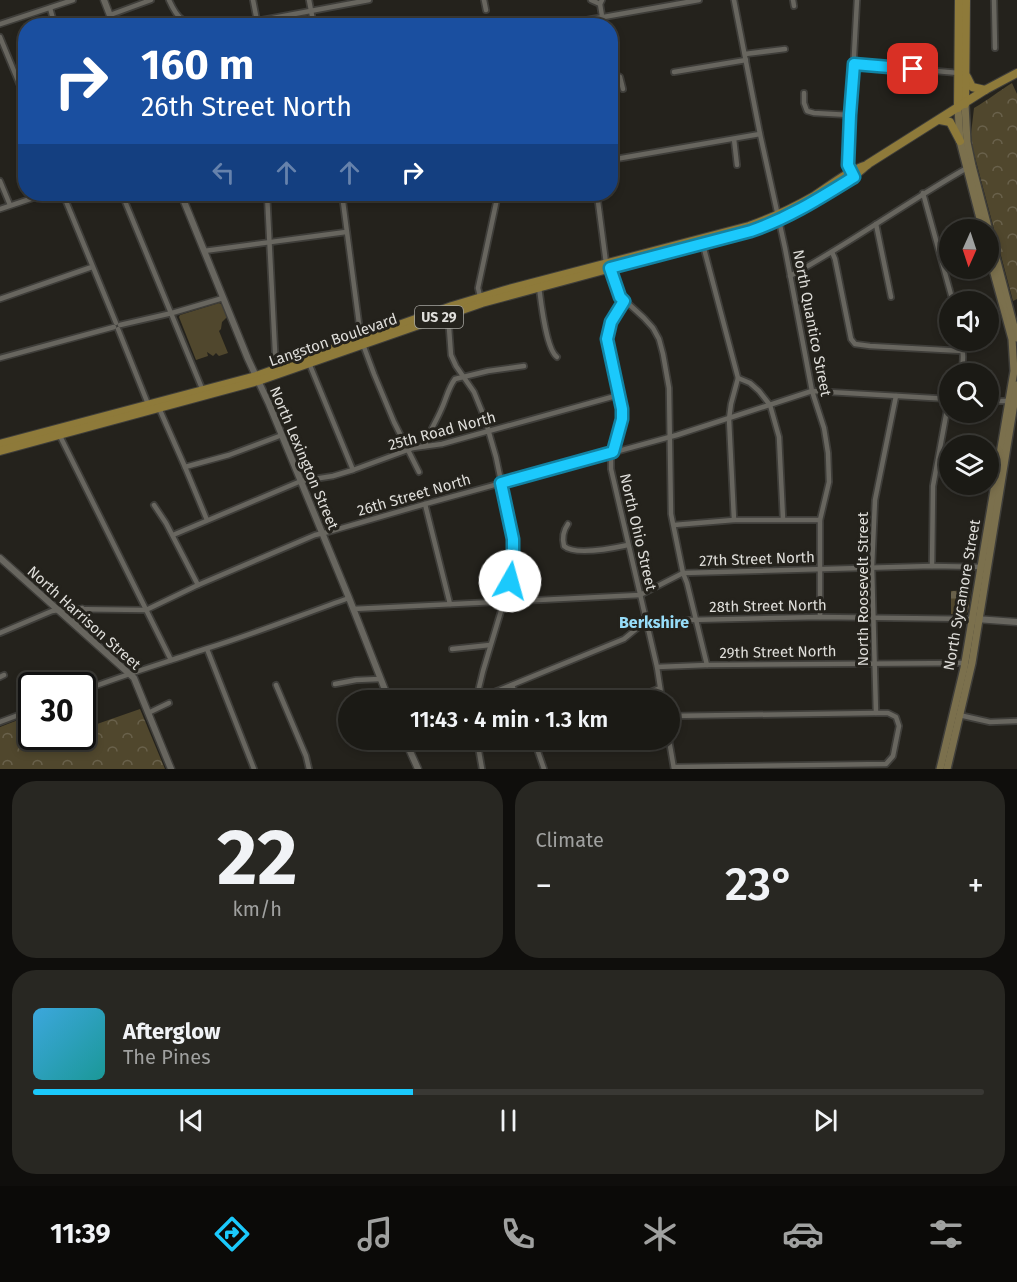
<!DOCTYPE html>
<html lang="en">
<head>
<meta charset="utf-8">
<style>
  :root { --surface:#1b1a15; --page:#282722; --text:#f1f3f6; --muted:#a0a1a0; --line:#393834; --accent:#1bc9fc }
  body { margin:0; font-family:"Fira Sans",sans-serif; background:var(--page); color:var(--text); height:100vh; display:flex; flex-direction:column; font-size:22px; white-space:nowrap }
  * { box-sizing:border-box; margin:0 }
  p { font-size:20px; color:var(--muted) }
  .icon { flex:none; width:33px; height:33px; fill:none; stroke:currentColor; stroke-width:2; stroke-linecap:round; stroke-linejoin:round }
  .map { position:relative; height:769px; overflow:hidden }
  .sheet { display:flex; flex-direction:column; gap:12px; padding:12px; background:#0f0e0c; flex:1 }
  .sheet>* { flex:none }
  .banner { position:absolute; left:18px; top:18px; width:600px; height:183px; border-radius:24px; box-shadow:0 3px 9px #0003,0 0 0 2px var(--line); background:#1a4fa0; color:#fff; overflow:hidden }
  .needle { width:39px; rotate:183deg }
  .tools { position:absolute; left:939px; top:219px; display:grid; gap:12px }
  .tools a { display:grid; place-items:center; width:60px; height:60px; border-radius:50%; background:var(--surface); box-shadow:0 3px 9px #0003,0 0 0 2px var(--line); font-size:30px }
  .speed { position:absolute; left:18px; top:672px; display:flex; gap:12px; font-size:30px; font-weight:700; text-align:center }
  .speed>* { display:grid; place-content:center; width:78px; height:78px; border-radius:50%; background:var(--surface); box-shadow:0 3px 9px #0003,0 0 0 2px var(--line); line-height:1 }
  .speed .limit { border:3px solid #111; border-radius:9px; background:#fff; color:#111 }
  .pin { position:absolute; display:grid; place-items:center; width:51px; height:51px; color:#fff; margin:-26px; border-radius:12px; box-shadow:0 3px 9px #0006 }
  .me { position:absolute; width:66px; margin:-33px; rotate:7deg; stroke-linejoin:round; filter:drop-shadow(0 0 4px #0008) }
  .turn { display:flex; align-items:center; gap:21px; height:126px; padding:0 24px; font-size:27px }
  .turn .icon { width:78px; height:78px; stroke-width:2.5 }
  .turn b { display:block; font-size:42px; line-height:51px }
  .lanes { display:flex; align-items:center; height:57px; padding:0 24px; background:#0003; justify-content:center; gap:30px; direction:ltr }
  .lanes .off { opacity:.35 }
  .big { font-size:45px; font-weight:600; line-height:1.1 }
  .sheet .widget { flex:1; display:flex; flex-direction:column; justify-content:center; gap:9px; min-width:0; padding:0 21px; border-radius:24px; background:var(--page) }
  .sheet .dial { align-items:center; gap:0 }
  .dial b { font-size:78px; line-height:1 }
  .song { display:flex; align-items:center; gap:18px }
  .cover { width:72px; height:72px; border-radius:9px; background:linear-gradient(135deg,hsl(200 70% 55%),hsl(180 70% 35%)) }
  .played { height:6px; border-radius:3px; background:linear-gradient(90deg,var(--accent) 40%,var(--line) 40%) }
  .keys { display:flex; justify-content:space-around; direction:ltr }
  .heat { display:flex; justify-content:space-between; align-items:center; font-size:33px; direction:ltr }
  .sheet .tiles { flex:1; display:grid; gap:12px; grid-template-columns:1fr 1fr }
  .widget:last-child { grid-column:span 2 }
  .trip { position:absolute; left:338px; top:690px; width:342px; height:60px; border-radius:30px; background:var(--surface); box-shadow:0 3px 9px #0003,0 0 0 2px var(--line); font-weight:600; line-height:60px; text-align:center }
  .tabs { display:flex; height:96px; justify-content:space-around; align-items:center; background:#0b0a08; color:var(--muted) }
  .tabs .icon { width:42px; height:42px }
  .tabs .selected { color:var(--accent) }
  .tabs b { font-size:27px; color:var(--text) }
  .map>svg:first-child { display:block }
</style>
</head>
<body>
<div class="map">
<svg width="1017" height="769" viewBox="0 0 1017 769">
  <defs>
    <pattern id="cemetery-stones" width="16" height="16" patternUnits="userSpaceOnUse" patternTransform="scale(1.5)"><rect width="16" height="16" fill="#50472d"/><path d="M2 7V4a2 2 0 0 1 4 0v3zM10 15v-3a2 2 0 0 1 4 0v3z" fill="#69614b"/></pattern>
    <pattern id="park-crowns" width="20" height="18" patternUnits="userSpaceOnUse" patternTransform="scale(1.5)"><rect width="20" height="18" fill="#50472d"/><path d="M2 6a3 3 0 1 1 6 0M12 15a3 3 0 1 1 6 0" fill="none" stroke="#69614b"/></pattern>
  </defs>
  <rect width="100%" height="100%" fill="#24221c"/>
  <polygon fill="#50472d" points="219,303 223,305 227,317 222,322 221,329 219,331 228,353 219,356 216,353 213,356 207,352 208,356 196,360 179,317 180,315"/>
  <polygon fill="url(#cemetery-stones)" points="971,590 968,612 964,615 951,614 951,591"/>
  <g fill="url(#park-crowns)">
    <path d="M1012,83L1017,94V299L1013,301L972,146L971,134L974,108C988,100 999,91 1012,83Z"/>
    <polygon points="83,696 85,696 97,724 140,709 165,769 0,769 0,727 31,715 32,736 82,736"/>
  </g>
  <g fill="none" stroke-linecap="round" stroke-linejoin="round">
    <defs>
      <g id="minor">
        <path d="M169,0C178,20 183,24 205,23"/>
        <polyline points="253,0 258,26"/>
        <polyline points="309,0 314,26"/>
        <polyline points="484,0 486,10"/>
        <polyline points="591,0 600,4"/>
        <polyline points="602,0 600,4 602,16"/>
        <polyline points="734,0 760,134 785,248 812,391 824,428 828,453 829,482 820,520 820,617"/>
        <polyline points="793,0 794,6"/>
        <polyline points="994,0 995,48"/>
        <polyline points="50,8 55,26"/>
        <polyline points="110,15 151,0"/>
        <polyline points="257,21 369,0"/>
        <polyline points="0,24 73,0"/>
        <polyline points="553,26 699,0"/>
        <polyline points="0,37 26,100"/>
        <polyline points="745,54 785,49"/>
        <polyline points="854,64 959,73"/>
        <polyline points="674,72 746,60"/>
        <polyline points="610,73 613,73 620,77 623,89"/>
        <polyline points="804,93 804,103 807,111 814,113 850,115"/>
        <polyline points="734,139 737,165"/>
        <polyline points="610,160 760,134"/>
        <polyline points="851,174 848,165 857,0"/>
        <polyline points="0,181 10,205"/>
        <polyline points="923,193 953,302"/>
        <polyline points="63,194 116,323"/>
        <polyline points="122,194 203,391"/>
        <polyline points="267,194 276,371"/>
        <polyline points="342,194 361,339 374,374 394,422 419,472"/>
        <polyline points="597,194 606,263 614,277 620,296 644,318 653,328 659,339 663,354 669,388 671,514 683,573 687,583 707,665"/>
        <polyline points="0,209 45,194"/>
        <polyline points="876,224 891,297"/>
        <polyline points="702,241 738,378 731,404 729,419 734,520"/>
        <polyline points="204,251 346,232"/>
        <polyline points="832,252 835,259 851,339 855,344 870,346 963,351"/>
        <path d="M790,276C851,243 907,202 967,168"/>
        <path d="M539,287C541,302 546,349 557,357"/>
        <polyline points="0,299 92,267"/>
        <polyline points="481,300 478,288 498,194"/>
        <polyline points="624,301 611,322 607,338 622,412 611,458 611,469 657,667 662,700"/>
        <polyline points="448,314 451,355 456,366 474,392 485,419 496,457 513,539 513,562 510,581 483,671 476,700"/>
        <polyline points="120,325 172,313 223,298"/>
        <polyline points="118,329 148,404"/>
        <polyline points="962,340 963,357 962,374"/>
        <polyline points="0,358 114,327"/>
        <polyline points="309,363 353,470"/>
        <polyline points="738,378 750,383 759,391 770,405 779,437 783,519"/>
        <polyline points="988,401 1008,401"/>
        <polyline points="159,408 185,467 207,520"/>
        <polyline points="59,434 171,660"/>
        <path d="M425,446C428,433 436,422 441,410C446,400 448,388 455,379L488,371L524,366"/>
        <polyline points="185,467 229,455 282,435"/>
        <polyline points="425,504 450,604"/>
        <polyline points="154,505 166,523 198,585"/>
        <path d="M568,524C563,531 562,538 564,546C575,556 614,548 628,545"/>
        <polyline points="674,525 734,520 820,520"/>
        <polyline points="173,535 301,481 333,476 353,470 413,448 442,444 619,395"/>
        <polyline points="932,566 933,486 949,399"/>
        <polyline points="353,609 640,595 683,573 932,566 984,567"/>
        <polyline points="0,633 52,611 66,609 146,610 198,585 315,535 328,532 425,504 677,435 812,391 950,399"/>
        <polyline points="207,649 254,769"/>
        <polyline points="452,649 490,645"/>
        <polyline points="657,667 707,665 966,663"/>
        <polyline points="0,677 4,675"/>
        <polyline points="335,684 356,680 380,679"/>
        <polyline points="276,685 306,756 309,769"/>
        <polyline points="512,685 518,700"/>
        <path d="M82,691C123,675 164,663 205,649C254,634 301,615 349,598"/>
        <polyline points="475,700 624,639 646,621 820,617 972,619"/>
        <polyline points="632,700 660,688"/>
        <polyline points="148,713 169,703"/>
        <polyline points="876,713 872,567 875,500 896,396"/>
        <polyline points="959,715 990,722 1017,721"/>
        <polyline points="669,716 876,713 888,713 896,717 899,726 893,756 886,764 674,767"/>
        <polyline points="0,722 32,710"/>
        <polyline points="477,740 482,769"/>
        <polyline points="534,740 544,769"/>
        <polyline points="669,740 674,769"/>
        <polyline points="358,744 365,743 376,740"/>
      </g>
      <g id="tertiary">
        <polyline points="104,0 114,26"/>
        <polyline points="181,194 248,359 269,404 349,598 389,700"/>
        <polyline points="0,558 134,678 171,769"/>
        <polyline points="976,619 1017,622"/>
        <polyline points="78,626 75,617 78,612 82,609"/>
        <polyline points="405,740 418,769"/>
      </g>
      <g id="secondary">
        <polyline points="965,104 967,142 972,166 1017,338"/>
        <polyline points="958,108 960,141 983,230"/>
        <polyline points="940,769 964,668 1014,371 1012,339 988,251"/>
        <polyline points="947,769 972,663 1017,385"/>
      </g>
      <g id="primary">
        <polyline points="967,77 972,87 985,90"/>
        <polyline points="965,104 966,0"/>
        <polyline points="958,108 959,0"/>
        <polyline points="940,120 950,122 960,141"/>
        <path d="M0,444L256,376L452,306L505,290L749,226C772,218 793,208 814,196C831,185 848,171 867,165"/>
        <path d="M0,451L258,381L482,303L763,227C787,218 808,205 830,192C844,183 857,175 868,164L985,90L1017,73"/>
      </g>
    </defs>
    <use href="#minor" stroke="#3f3e3a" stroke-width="8"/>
    <use href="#tertiary" stroke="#3f3e3a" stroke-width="9"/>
    <use href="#secondary" stroke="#3f3e3a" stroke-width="10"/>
    <use href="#primary" stroke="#3f3e3a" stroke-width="10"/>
    <use href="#minor" stroke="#68665f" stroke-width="4.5"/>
    <use href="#tertiary" stroke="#68665f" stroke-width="6"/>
    <use href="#secondary" stroke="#7b704d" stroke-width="7"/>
    <use href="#primary" stroke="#8e7a3a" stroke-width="8"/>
  </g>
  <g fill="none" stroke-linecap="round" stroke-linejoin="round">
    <defs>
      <path id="route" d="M510,581L513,562V539L501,483L613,452L622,419V409L607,339L611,322L624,301L620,297L610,268L751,231C789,218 820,198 854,177L848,165L850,115L854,64L913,69"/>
    </defs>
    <use href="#route" stroke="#1283a4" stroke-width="15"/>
    <use href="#route" stroke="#1bc9fc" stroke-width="10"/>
  </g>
  <g text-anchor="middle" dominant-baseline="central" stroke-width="6" stroke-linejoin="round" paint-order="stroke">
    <rect fill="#24221c" stroke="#a7a6a1" stroke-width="1.5" x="415" y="306" width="48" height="22" rx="4.5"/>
    <g font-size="14" font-weight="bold" fill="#dfdeda">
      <text x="439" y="317">US 29</text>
    </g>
    <g font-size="15" fill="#dfdeda" stroke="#24221c">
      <text transform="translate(812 323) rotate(79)">North Quantico Street</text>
      <text transform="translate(333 340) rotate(-19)">Langston Boulevard</text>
      <text transform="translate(442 431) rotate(-15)">25th Road North</text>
      <text transform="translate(304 458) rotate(67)">North Lexington Street</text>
      <text transform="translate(414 495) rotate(-16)">26th Street North</text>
      <text transform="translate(638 532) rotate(77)">North Ohio Street</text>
      <text transform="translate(757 559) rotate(-2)">27th Street North</text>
      <text transform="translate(863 589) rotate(-90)">North Roosevelt Street</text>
      <text transform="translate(962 595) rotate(-80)">North Sycamore Street</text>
      <text transform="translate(768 606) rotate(-1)">28th Street North</text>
      <text transform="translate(84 618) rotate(42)">North Harrison Street</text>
      <text transform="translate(778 652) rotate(-1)">29th Street North</text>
    </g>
    <g font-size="16" font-weight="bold" fill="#97ddf9" stroke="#24221c">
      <text x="654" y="622">Berkshire</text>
    </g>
  </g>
</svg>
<div class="tools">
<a><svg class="needle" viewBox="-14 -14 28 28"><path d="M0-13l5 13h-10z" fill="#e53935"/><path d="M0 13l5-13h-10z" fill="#a0a1a0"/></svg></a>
<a><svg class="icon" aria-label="sound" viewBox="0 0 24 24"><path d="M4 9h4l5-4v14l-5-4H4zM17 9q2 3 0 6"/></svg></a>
<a><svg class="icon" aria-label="search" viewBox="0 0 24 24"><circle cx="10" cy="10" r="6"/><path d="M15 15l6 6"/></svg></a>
<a><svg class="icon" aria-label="layers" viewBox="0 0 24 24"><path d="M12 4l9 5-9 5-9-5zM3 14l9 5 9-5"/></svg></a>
</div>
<div class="speed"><div class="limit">30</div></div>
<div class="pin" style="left:913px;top:69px;background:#d93025"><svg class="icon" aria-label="arrive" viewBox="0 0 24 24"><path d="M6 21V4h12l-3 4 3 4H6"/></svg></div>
<svg class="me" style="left:510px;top:581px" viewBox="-20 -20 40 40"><circle r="19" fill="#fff"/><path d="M0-13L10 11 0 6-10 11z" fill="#1bc9fc"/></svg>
<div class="trip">11:43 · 4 min · 1.3 km</div>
<div class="banner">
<div class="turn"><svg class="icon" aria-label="right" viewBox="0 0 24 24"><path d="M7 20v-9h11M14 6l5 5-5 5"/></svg><div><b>160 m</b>26th Street North</div></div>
<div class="lanes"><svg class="icon off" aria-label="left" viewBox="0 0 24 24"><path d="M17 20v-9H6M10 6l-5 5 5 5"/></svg><svg class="icon off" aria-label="ahead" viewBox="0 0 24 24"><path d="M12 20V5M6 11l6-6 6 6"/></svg><svg class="icon off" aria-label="ahead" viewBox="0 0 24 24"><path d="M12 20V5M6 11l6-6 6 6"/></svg><svg class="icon" aria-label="right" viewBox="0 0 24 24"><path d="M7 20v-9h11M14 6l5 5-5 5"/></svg></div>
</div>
</div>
<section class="sheet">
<div class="tiles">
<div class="widget dial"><b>22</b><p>km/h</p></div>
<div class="widget"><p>Climate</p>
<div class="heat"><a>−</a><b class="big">23°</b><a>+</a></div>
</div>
<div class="widget">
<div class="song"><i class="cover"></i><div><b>Afterglow</b><p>The Pines</p></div></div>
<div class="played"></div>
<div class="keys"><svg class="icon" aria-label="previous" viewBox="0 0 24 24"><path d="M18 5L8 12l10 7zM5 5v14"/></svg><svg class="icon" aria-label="pause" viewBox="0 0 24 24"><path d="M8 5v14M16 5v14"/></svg><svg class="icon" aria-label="next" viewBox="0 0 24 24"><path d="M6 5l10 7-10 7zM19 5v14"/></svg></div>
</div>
</div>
</section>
<nav class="tabs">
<b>11:39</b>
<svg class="icon selected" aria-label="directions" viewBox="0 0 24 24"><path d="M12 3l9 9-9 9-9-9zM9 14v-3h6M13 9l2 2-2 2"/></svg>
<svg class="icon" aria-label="music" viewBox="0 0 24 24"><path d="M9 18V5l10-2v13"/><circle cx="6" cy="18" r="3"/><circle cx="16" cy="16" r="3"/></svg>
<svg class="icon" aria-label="phone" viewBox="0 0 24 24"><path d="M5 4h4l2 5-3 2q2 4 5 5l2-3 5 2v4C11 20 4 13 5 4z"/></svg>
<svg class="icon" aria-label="climate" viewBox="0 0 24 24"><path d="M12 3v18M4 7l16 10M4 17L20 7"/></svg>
<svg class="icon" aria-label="car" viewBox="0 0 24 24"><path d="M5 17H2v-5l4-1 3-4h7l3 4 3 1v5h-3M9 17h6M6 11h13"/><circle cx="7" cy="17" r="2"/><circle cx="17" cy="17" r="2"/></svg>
<svg class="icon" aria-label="filters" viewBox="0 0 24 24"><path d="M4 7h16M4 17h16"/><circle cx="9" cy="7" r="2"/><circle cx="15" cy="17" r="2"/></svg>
</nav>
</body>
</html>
